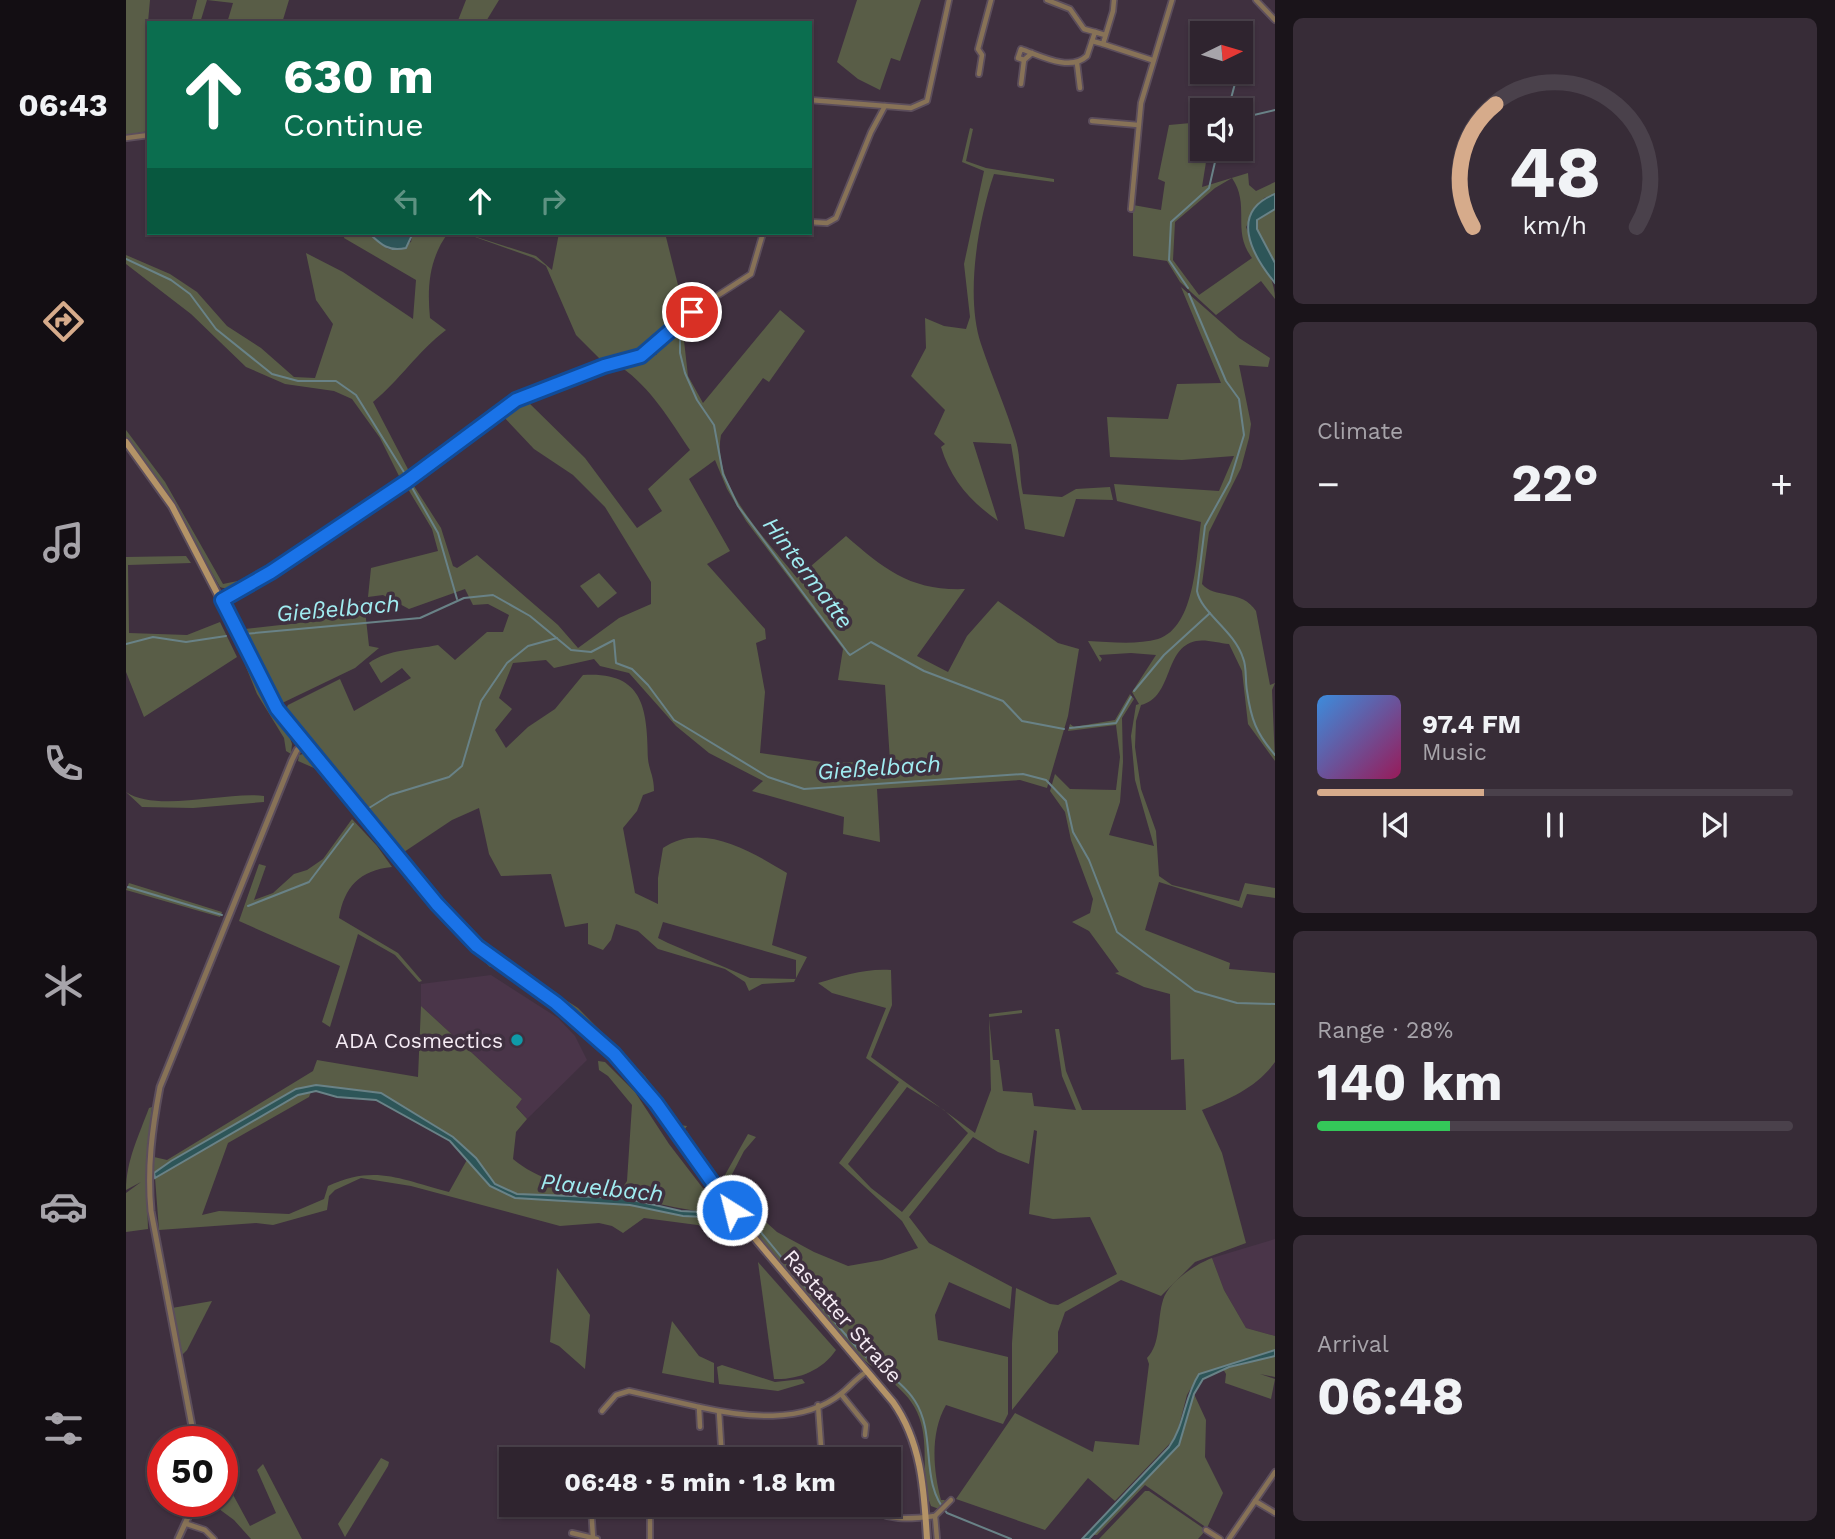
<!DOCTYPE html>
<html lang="en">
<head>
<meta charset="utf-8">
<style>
  :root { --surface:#2f242f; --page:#372c37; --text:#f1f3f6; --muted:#a7a4aa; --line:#4a414b; --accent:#d6ab8b }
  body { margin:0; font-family:"Work Sans",sans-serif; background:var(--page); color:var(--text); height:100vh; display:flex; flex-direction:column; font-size:26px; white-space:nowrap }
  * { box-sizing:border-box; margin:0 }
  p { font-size:23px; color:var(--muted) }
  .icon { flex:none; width:38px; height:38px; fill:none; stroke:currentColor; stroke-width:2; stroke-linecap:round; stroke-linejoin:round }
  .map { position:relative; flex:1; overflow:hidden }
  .drawer { display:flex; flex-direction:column; gap:18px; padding:18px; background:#1a141a; width:560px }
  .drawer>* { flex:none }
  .guide { position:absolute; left:21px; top:21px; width:665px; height:214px; border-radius:0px; box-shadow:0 2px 5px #0004,0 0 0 2px var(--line); background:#0b6e4f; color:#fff; overflow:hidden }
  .needle { width:46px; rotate:85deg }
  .tools { position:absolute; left:1064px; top:21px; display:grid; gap:14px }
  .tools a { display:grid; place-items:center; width:63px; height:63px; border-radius:0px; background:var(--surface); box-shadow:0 2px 5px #0004,0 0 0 2px var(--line); font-size:35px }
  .speed { position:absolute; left:21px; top:1426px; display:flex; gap:14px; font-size:35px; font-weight:700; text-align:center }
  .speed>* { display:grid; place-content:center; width:91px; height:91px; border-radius:50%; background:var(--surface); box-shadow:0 2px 5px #0004,0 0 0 2px var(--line); line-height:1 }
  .speed .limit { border:10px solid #d22; background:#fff; color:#111 }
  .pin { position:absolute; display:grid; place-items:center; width:60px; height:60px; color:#fff; margin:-30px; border:4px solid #fff; border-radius:50%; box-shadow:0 2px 7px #0007 }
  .me { position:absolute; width:77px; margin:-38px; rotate:324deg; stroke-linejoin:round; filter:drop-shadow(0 0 5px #0008) }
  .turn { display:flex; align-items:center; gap:24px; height:147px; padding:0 21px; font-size:32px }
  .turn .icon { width:91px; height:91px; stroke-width:2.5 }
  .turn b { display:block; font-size:49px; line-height:60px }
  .lanes { display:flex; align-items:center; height:66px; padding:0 21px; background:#0003; justify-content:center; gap:35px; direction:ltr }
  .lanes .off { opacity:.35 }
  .big { font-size:52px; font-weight:700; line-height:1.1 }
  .drawer .widget { flex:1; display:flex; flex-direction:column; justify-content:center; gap:10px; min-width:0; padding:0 24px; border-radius:10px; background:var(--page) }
  .drawer .dial { align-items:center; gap:0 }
  .dial svg { height:182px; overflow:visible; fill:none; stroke:var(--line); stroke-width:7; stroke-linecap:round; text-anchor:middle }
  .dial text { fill:var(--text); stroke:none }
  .song { display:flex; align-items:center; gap:21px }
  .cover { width:84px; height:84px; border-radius:10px; background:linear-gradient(135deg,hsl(210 70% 55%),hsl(330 70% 35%)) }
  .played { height:7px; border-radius:4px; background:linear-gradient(90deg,var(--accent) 35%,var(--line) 35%) }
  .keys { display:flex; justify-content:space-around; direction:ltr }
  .heat { display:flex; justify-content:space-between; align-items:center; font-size:38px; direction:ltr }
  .charge { height:10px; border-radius:5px; background:linear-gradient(90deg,#34c759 28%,var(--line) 0) }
  .trip { position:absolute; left:373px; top:1447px; width:402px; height:70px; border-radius:0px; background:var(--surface); box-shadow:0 2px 5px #0004,0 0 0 2px var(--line); font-weight:700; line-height:70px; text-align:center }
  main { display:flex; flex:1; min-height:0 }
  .tab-bar { display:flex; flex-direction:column; width:126px; justify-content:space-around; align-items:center; background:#130e13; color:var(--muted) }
  .tab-bar .icon { width:49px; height:49px }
  .tab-bar .current { color:var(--accent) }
  .tab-bar b { font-size:32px; color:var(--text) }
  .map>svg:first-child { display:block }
</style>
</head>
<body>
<main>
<nav class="tab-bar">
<b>06:43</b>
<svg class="icon current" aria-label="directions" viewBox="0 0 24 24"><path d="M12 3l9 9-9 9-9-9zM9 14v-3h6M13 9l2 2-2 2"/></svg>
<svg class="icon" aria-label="music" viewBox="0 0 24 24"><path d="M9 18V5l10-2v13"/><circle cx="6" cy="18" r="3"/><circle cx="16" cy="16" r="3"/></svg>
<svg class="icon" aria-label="phone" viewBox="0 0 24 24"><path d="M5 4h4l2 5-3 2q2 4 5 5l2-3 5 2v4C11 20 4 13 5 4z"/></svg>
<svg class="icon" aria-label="climate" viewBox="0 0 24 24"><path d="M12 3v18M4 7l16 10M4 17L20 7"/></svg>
<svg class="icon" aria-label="car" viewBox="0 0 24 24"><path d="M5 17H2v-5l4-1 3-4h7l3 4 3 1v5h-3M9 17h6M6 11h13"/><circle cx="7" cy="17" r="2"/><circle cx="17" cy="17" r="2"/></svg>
<svg class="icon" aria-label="filters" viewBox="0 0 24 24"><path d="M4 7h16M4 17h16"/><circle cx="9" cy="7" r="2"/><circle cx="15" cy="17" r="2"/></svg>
</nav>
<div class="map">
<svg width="1149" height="1539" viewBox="0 0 1149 1539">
  <rect width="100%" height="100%" fill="#3f303f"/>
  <g fill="#4a3549">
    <polygon points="365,975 432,1018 449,1036 461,1060 401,1119 390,1106 396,1099 295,1006 295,984"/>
    <polygon points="1149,1239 1149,1336 1120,1328 1098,1290 1086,1258"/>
  </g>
  <g fill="#595d47" fill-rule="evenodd">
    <polygon points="0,0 24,0 21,33 23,131 0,135"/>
    <polygon points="71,0 163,0 156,23 101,23 107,3 81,0 74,23 65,23"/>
    <polygon points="340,0 373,0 359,23 331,23"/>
    <polygon points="731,0 795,0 774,61 765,58 754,90 732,79 711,62"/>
    <path d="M1065,123L1062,146L1071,149L1070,160L1080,162L1076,187L1122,173L1123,185L1130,191L1149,182V194L1138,198L1120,227C1129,250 1149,275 1149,299L1135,281L1090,315L1054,282L1041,261L1007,256V205L1035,210L1039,182L1032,179L1043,125ZM1106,178C1125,206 1105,230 1126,258L1073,295L1047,260L1049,222L1089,188Z"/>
    <path d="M844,128L847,129L840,161L860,168L928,179V182L868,174C852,221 839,296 855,344C866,377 880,408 890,441C895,458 893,477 897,494L936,497L950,489L984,487L987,500L950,499L938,537L899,529L885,444L847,442L872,521C844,501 825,480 815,447L819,444L808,434L819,410L785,376L800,348L799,318L818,326L840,329L844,317L838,264L858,171L836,162Z"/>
    <polygon points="1149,209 1149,263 1131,229 1131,220"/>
    <path d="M219,233C225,233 235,231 242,233C264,240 252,260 285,242L287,233H322C303,259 301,287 304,318L320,330C291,352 274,380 247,402L285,475L219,519V513L274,478L254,438L226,399L208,391L159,384L120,367L65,314L0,264V255L44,274L71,292L101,326L135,348L168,377L189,378L207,324L190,300L180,253L217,272L287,319L290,280L218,238Z"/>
    <polygon points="338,233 410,256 426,270 433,233 539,233 559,313 558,318 510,357 478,363 450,335 420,266 408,258"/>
    <path d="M1055,287L1113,338L1144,358L1142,367L1113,365L1125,424L1123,438L1115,468L1083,532L1076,584C1088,599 1116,589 1130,611L1144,685L1149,683L1146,690L1149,761L1122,724L1116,671L1103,644C1093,643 1079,639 1070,641C1037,648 1048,697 1015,705L1010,721L1009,747L1015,789L1030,831L1033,876L1046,885L1113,901L1119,883L1149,888V898L1121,894L1116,908L1033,882L1019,930L1104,963L1103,969L1149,973V1062C1130,1088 1105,1098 1076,1110L1096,1153L1120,1243L1069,1262L1035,1296L995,1280L939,1312L932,1332V1352L886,1410V1343L890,1288L924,1304L932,1305L991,1274L964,1217L927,1219L903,1214L911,1131L908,1130L903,1164L872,1152L847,1137L783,1217L803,1243L886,1287L884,1309L823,1282L809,1315L812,1340L882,1357V1414L877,1424L820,1405C804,1433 807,1469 815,1500H819L813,1509L805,1506C793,1475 805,1442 791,1412C779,1385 747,1371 727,1350C666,1283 611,1212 558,1138L561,1131L570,1148L595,1182L622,1134L630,1137L618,1151L600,1186L651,1232L688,1252L722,1266L756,1260L792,1248L776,1221L713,1163L773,1082L740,1058L760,1008L706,993L692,983C716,976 740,968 765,970L766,1005L745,1057L849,1133L865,1090L863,1014L896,1010V1013L863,1017L867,1060H873L877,1091L906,1093L908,1106L950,1110L936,1076L929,1029H933L940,1071L956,1110H1060L1058,1059L1045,1060L1044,994L1018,987L989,973L993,972L963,931L946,922L964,913L967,899L945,840L939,812L924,791L929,774L944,789L990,790L994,757L990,725L942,731L944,724L948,727L989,720L1004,694L1008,699L996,718L997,762L994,802L983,835L1028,846L1009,780L1005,736L1010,705L1013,704L1006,692L1030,655L1005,653L973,655L976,659L974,662L962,641C984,642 1011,645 1032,639C1070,627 1070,555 1075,522L991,501L988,484L1093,491L1108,456L1056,460L984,457L981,417L1042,419L1051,384L1095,383ZM781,1087L818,1110L842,1133L776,1212L745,1188L722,1164Z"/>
    <path d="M654,310L679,331L643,382L637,378L595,435C585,486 642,541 671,578L720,536C759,570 785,591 839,589L791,656L822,672L841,636L872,601L932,643L953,649L942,716L921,788L894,780L751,789L754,842L717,834L718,817L626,791L637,781L583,753L550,726L503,673L474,666L468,659L428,668L420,660L387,663L373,698L386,709L369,730L380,748L402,727L429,709L457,675C519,671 521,710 522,759C523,770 528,776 528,791L517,795L511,811L497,828L509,893L532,904V878L537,848C576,821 626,852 661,873L646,945L681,957L668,982L636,984L623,991L619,982L599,969L532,949L512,931L490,924L485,940L477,950L462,944V923L439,927L425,874L375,876L363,854L353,808L326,820L275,854L159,711L162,705L214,679L228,711L285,678L276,668L255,683L243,663C262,649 288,650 312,645L329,660L361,632H377L383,615L362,604L347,605L339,589L283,609L257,595L242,597L245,568L312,551L306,529L282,489L288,486L315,528L327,566L331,568L351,555L432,625L452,648L493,618L525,604V582L479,507L447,475L408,449L374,413L399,399L459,458L511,528L536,511L522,489L564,450C543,419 526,389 495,367L527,351L531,355L530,349L556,323L562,376L577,403ZM589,460L601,489L620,521L717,649L712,680L759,685L764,761L703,763L634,753L639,692L630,643L640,639L639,629L581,564L604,551L563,479ZM537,922L670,960V979L624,978L542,943L532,938Z"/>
    <path d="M0,430L39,482L97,584L126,578L165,555C148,567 116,595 94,587L38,489L0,437Z"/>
    <polygon points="60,556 65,563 2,565 3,633 61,635 94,622 111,657 18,717 0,672 0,557"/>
    <polygon points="473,573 491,593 472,608 454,586"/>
    <polygon points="238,601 243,646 253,648 229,668 152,705 119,629 190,621 192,606"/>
    <polygon points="114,644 139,698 161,729 166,744 165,754 160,751 158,738 131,694 111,645"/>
    <polygon points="181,753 197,769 269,858 268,861 188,768 172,761 173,755"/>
    <path d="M0,792C31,813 102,791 138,796V802L67,808L16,807Z"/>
    <path d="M226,819L251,846L266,867C234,870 218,887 213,918L272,953L296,981L293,982L269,955L232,934L204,1027L196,1022L214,966L113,921L133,864L140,866L128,900L147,893L168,874L181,870L197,859Z"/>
    <polygon points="275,864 325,926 368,963 368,967 364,967 327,932 271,868"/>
    <polygon points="3,883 96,912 94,917 0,890"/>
    <polygon points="378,960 452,1008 519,1076 554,1125 561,1126 557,1132 505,1067 472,1032 426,995 377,962"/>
    <path d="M295,1006L396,1099L390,1107L401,1119L390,1132L387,1159C415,1183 461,1193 497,1187L501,1181L506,1105L482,1076L473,1070L472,1061L479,1062L509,1092L543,1144L596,1213C563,1213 534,1202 502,1199C465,1196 408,1204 375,1188C360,1181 352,1160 340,1149C301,1112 224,1078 170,1089L28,1173V1157L41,1160L187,1071L191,1060L292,1077Z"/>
    <path d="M185,1092L183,1097L102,1143L76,1215L93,1211L163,1214L198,1199L202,1186C250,1164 275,1180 323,1192L342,1158L364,1186L389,1198L504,1205L557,1216L599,1218L606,1225L602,1229L518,1218L497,1233L486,1226L473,1223L434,1226L285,1186L235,1178L209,1190L203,1196L201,1210L147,1225L130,1223L33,1230L29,1178L172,1095Z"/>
    <path d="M26,1107L20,1168L22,1229L0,1232V1193L15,1182L0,1190C0,1161 13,1135 23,1108Z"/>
    <path d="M1086,1258L1098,1290L1120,1328L1149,1336V1350L1073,1374L1061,1395L1050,1437L989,1501L962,1478L919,1530L830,1499L889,1413L967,1452L969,1441L1013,1445L1023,1364L1021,1358C1035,1344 1031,1319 1037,1300C1042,1282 1070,1264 1086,1258Z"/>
    <path d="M632,1262L710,1350C696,1371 671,1380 648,1379Z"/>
    <polygon points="431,1268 464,1315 459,1369 433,1346 424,1342"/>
    <polygon points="86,1301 61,1350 55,1356 46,1308"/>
    <polygon points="546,1321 573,1356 588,1363 588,1383 536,1373"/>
    <polygon points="1149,1356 1149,1377 1134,1374 1149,1379 1145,1399 1099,1383 1100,1374 1097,1369"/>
    <polygon points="596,1365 649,1382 676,1379 679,1383 652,1391 593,1384 591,1367"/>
    <polygon points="1068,1394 1080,1420 1079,1457 1097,1493 1081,1528 1019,1485 971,1535 966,1535 1053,1445"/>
    <polygon points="255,1458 263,1462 262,1466 219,1537 212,1524"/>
    <polygon points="137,1464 176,1539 125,1539 108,1520 89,1506 105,1491 124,1526 150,1513 131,1470"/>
    <polygon points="1019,1491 1023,1491 1080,1530 1072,1539 973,1539"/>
  </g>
  <g fill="#2d5558" stroke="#698287" stroke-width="2">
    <path d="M1149,194V209L1131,220V229L1149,263V283C1125,254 1103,212 1149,194Z"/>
    <path d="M243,233H287L280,248C263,252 255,245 243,233Z"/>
    <polygon points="190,1085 255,1093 327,1137 350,1158 369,1184 391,1194 498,1198 555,1211 596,1213 599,1218 557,1216 504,1205 389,1198 364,1186 324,1141 250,1100 211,1097 190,1091 172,1095 29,1178 28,1173 45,1161 170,1089"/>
    <path d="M1149,1350V1356L1103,1367L1077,1379L1068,1394L1053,1445L963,1539H956L1043,1447C1059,1425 1058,1397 1073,1374Z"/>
  </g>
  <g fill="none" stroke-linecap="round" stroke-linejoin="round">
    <g stroke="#698287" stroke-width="2">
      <polyline points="1115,64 1122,26"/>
      <polyline points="1102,110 1112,72"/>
      <polyline points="1115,118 1149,110"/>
      <polyline points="0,259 45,280 64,294 90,329 146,374 172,381 210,381 230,395 281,477"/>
      <polyline points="1062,288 1043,260 1045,222 1083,188 1092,149"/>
      <path d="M1063,294L1100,381L1113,399L1118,435L1104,481L1079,526L1071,591C1075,613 1108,630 1117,658C1121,667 1119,680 1121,691C1125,719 1130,733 1149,755"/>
      <polyline points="554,327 554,353 559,373 571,400 588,425 597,474 612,506 722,653 724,655 745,642 798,671 877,701 896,721 938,729"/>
      <polyline points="284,484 312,533 331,599"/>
      <polyline points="118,634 294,618 338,598 367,595 404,616 445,650 465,652 488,640 490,663 506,669 522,685 548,720 642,777 678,789 897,774 920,780 940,801 947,832 963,860 991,932 1069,991 1111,1003 1149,1004"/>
      <polyline points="0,644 27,637 60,642 100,636"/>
      <polyline points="1008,691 1038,655 1084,613"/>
      <polyline points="944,728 990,723 1005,697"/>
      <polyline points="243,808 264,795 323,777 336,766 355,701 381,663 402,646 431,638"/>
      <polyline points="2,887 96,915"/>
      <polyline points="122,906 183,882 227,824"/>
      <path d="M610,1212L617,1211C657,1257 693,1306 734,1351C751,1369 775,1379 789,1401C811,1435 793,1482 821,1513L885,1539"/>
    </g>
    <defs>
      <g id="minor">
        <polyline points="921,0 944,9 958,29 969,32"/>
        <polyline points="1130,0 1149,20"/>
        <polyline points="979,35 969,32 966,41 977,44 987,11 988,0"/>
        <polyline points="977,44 1026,60"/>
        <path d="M906,53L898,60L892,58L895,49C915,56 944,72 961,56L966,41"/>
        <polyline points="951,63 954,88"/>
        <polyline points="853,74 856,55 852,49 865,0"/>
        <polyline points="895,84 898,60"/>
        <polyline points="684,100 785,108 801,101 823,0"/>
        <polyline points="966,121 1012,125"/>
        <polyline points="0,138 23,135"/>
        <polyline points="1005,209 1015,103 1046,0"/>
        <polyline points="684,222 701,223 710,218 745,132 759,106"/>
        <polyline points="96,600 145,572 281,481 390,400 478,366 515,356 566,312 625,274 637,233"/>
        <polyline points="715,1394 740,1425 739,1435"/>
        <polyline points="692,1405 696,1460"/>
        <polyline points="476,1411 490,1395 503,1391 573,1407"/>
        <polyline points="593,1412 596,1460"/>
        <path d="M574,1427L573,1407C618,1417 677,1425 716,1393C724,1386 731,1378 740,1372"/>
        <polyline points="1129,1501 1149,1513"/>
        <polyline points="465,1505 467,1538"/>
        <polyline points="524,1505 524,1539"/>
        <path d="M740,1505C757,1522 786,1519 809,1516"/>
        <polyline points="809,1516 825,1500"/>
        <polyline points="809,1516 811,1539"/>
        <polyline points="61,1524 79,1530 88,1539"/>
        <polyline points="1080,1530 1094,1539"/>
        <polyline points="446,1533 471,1539"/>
        <polyline points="1103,1539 1149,1472"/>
      </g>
      <g id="tertiary">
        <path d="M69,1442L25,1211C21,1168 26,1129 34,1087L166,760L171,750L180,743"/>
        <polyline points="52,1539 69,1502"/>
      </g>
      <path id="secondary" d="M0,442L46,506L151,709L331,928L368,960L448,1017L509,1076L610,1216L767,1402C796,1443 798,1491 801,1539"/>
    </defs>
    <use href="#minor" stroke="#5c4e5c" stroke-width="8"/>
    <use href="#tertiary" stroke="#5c4e5c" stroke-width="9"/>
    <use href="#secondary" stroke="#5c4e5c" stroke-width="10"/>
    <use href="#minor" stroke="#877257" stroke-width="4.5"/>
    <use href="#tertiary" stroke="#877257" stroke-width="5"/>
    <use href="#secondary" stroke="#b49367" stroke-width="6"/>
  </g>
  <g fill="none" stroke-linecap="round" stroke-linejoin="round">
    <defs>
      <polyline id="route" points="566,312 515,356 478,366 390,400 281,481 145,572 96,600 151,709 311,904 351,946 430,1003 488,1054 530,1103 606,1210"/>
    </defs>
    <use href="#route" stroke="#114b97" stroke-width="18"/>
    <use href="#route" stroke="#1a73e8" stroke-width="12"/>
  </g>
  <circle fill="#0f9aa8" stroke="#3f303f" stroke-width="2.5" cx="391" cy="1040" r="7"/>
  <g text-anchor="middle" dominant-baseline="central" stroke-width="7" stroke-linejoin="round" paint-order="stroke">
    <g font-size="21" fill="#f5ebf4" stroke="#3f303f" text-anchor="end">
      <text x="377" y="1040">ADA Cosmectics</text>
    </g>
    <g font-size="21" fill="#f5ebf4" stroke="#3f303f">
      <text transform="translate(717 1316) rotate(49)">Rastatter Straße</text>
    </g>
    <g font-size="23" font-style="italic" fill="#a0ecf1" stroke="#3f303f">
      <text transform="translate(682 573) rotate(53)">Hintermatte</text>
      <text transform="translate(212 609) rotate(-5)">Gießelbach</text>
      <text transform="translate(753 768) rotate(-4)">Gießelbach</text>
      <text transform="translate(476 1188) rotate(6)">Plauelbach</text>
    </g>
  </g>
</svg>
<div class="tools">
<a><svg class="needle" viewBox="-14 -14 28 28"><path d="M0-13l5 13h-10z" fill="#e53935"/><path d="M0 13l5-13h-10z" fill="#a7a4aa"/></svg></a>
<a><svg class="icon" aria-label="sound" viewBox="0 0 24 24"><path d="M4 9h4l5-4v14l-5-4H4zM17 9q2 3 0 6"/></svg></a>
</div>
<div class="speed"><div class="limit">50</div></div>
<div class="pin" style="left:566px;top:312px;background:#d93025"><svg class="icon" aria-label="arrive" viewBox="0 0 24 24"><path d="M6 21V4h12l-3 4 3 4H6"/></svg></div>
<svg class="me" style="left:606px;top:1210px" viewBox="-20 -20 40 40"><circle r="17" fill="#1a73e8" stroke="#fff" stroke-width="3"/><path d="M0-11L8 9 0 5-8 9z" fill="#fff"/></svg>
<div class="trip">06:48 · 5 min · 1.8 km</div>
<div class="guide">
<div class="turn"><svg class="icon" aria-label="ahead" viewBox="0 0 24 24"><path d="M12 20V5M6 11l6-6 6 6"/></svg><div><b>630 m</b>Continue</div></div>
<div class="lanes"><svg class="icon off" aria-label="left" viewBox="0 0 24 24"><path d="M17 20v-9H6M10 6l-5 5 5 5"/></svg><svg class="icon" aria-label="ahead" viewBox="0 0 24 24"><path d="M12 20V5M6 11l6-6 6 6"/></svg><svg class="icon off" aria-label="right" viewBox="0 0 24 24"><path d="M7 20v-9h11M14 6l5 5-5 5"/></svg></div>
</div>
</div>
<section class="drawer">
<div class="widget dial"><svg viewBox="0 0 100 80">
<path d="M14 69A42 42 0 1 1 86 69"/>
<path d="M14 69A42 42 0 0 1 24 15" stroke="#d6ab8b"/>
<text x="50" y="56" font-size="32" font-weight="700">48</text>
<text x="50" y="72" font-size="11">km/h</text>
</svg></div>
<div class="widget"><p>Climate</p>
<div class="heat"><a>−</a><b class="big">22°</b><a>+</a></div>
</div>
<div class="widget">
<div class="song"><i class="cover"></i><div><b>97.4 FM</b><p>Music</p></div></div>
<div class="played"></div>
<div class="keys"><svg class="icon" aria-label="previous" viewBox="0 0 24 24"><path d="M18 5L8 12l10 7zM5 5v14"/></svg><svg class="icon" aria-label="pause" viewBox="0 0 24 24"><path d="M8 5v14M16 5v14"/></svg><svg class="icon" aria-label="next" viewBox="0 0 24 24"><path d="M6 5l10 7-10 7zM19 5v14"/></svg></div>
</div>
<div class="widget"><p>Range · 28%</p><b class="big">140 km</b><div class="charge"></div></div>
<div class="widget"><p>Arrival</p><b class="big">06:48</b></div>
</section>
</main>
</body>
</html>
